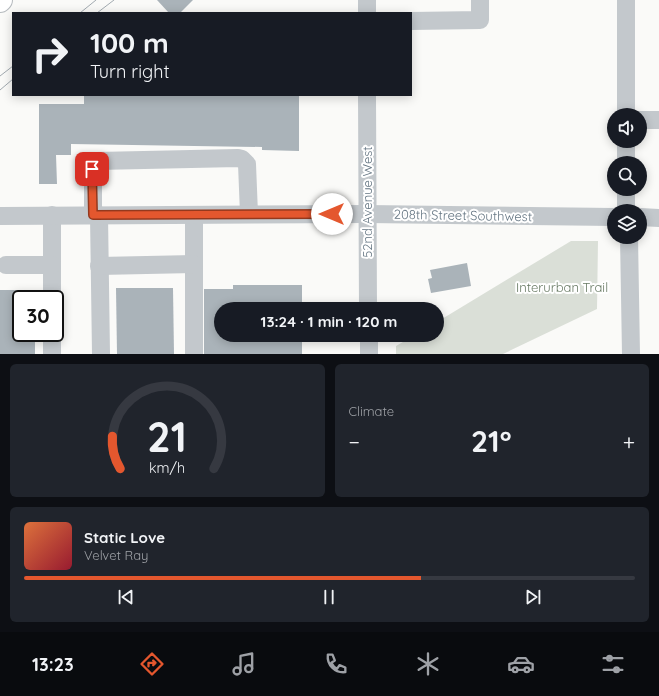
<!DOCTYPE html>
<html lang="en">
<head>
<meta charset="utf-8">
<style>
  :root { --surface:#171b24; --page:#20242c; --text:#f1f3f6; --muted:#9ea1a6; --line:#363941; --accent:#e4572e }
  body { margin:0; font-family:Quicksand,sans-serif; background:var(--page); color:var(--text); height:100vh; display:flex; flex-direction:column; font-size:15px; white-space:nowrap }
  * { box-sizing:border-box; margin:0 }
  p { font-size:13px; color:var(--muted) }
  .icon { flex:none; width:22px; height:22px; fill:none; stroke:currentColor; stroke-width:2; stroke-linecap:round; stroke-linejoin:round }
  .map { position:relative; height:354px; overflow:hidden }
  .sheet { display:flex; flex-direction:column; gap:10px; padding:10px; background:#0d0f14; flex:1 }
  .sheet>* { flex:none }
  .top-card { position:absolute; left:12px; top:12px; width:400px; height:84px; border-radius:0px; box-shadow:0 2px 10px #0003; background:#171b24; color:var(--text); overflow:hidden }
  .fabs { position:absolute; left:607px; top:108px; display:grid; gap:8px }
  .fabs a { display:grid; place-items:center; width:40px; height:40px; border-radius:50%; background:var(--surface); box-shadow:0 2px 10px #0003; font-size:20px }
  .speed { position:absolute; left:12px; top:290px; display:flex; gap:8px; font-size:20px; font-weight:700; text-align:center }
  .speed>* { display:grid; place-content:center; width:52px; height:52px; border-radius:50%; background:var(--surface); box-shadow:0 2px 10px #0003; line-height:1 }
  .speed .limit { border:2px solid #111; border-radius:6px; background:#fff; color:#111 }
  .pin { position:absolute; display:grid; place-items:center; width:34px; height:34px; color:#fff; margin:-17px; border-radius:8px; box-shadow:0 2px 6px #0006 }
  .me { position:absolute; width:44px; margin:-22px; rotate:270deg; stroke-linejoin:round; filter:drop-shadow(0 0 3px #0008) }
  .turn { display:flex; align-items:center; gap:14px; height:84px; padding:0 12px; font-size:18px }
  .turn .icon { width:52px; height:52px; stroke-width:2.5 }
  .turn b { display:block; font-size:28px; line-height:34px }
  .big { font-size:30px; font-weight:700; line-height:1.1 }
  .sheet .widget { flex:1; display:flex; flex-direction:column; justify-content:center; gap:6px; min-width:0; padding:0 14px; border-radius:6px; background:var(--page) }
  .sheet .dial { align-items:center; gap:0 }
  .dial svg { height:104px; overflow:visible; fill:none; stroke:var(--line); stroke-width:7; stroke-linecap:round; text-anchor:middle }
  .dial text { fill:var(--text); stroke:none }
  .song { display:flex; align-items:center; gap:12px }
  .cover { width:48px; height:48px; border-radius:6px; background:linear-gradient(135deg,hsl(20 70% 55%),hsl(350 70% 35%)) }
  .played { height:4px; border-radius:2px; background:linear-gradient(90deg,var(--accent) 65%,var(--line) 65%) }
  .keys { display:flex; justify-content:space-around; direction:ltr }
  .heat { display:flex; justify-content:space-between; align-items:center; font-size:22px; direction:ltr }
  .sheet .tiles { flex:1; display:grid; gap:10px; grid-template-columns:1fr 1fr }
  .widget:last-child { grid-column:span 2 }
  .trip { position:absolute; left:214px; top:302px; width:230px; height:40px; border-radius:20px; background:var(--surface); box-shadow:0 2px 10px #0003; font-weight:700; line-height:40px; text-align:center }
  .menu { display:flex; height:64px; justify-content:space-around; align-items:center; background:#090b0e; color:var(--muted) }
  .menu .icon { width:28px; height:28px }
  .menu .current { color:var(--accent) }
  .menu b { font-size:18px; color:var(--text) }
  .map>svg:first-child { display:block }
</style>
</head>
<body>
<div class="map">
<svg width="659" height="354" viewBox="0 0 659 354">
  <rect width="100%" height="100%" fill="#fafaf8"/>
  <polygon fill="#dadfd7" points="571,241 598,241 597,309 503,354 396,354 396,346 415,335 437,335 437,322"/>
  <g fill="#aab3b9">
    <polygon points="157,0 193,0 180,13 169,13"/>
    <polygon points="84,95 299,95 299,151 262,150 262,147 71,144 71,155 56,155 57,184 39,184 39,104 84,104"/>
    <polygon points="467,263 471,286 431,293 428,279 432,278 430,270"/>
    <polygon points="233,285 302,285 302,309 221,309 221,335 302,335 302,354 204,354 204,289 233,289"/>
    <polygon points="116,288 173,288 174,354 117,354"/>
    <polygon points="0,290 21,290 21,333 35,333 35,354 0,354"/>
  </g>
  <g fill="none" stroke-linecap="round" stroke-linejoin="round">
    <defs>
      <polyline id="highway" points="0,1 1,0"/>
    </defs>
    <use href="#highway" stroke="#b4b9bd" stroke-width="24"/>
    <g stroke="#c3c8cc" stroke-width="18">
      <polyline points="367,0 367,13"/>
      <polyline points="411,21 480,20 480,0"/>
      <polyline points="367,95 368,309"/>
      <polyline points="626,115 626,0"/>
      <polyline points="640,120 659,120"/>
      <polyline points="626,141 626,163"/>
      <polyline points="626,189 626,211"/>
      <polyline points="52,215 52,299"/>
      <polyline points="93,215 93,169 94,163 97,161 238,158 242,159 247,164 249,214"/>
      <polyline points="99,215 101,354"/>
      <polyline points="194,215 194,354"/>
      <polyline points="0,216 367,214 614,217"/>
      <polyline points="640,217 659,218"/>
      <polyline points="629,237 631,354"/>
      <polyline points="6,265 52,265"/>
      <polyline points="99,266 194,264"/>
      <polyline points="52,333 52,354"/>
      <polyline points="369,335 369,354"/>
    </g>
    <use href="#highway" stroke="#fff" stroke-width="22"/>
    <g stroke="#a2aab0" stroke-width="1">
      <polyline points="80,13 96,0"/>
      <polyline points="97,13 114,0"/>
      <polyline points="0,76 13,66"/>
      <polyline points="0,90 13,79"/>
    </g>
  </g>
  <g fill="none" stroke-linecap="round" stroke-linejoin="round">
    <defs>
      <polyline id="route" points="92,169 93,215 332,214"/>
    </defs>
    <use href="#route" stroke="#94391e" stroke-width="10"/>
    <use href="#route" stroke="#e4572e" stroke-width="7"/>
  </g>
  <g text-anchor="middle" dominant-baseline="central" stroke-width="4" stroke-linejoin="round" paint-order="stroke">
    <g font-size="13" fill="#657683" stroke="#fff">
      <text transform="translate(367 202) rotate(-90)">52nd Avenue West</text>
      <text transform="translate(463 215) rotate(1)">208th Street Southwest</text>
    </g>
    <g font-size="13" fill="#687a64" stroke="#fff">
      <text x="562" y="287">Interurban Trail</text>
    </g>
  </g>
</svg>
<div class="fabs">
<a><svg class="icon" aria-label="sound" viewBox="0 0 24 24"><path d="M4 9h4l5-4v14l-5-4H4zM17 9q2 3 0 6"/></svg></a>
<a><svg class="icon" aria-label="search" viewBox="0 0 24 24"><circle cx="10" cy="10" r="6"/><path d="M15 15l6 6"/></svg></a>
<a><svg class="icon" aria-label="layers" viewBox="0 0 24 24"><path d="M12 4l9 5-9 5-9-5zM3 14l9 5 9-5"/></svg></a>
</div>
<div class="speed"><div class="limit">30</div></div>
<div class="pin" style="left:92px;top:169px;background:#d93025"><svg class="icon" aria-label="arrive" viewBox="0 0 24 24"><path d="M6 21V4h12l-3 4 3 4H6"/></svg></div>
<svg class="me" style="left:332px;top:214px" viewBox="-20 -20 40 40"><circle r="19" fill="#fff"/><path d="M0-13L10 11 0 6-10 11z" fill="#e4572e"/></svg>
<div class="trip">13:24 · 1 min · 120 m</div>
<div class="top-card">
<div class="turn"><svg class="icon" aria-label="right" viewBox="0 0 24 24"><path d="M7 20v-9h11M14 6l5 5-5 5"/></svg><div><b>100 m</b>Turn right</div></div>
</div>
</div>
<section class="sheet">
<div class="tiles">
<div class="widget dial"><svg viewBox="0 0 100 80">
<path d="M14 69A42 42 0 1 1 86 69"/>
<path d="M14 69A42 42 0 0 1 8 44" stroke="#e4572e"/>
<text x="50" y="56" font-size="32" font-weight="700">21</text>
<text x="50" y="72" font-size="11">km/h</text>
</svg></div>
<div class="widget"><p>Climate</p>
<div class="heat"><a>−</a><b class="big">21°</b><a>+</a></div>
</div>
<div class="widget">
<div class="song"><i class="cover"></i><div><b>Static Love</b><p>Velvet Ray</p></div></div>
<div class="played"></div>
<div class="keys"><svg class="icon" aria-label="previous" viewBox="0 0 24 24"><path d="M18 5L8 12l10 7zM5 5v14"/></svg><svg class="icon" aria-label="pause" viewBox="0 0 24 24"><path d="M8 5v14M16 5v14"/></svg><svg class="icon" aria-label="next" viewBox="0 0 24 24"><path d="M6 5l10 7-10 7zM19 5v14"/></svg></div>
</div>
</div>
</section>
<nav class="menu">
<b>13:23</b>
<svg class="icon current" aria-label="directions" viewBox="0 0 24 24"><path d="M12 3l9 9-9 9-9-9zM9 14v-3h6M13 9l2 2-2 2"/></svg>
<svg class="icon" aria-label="music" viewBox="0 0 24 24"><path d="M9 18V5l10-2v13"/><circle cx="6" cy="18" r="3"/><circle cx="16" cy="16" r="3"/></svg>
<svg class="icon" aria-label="phone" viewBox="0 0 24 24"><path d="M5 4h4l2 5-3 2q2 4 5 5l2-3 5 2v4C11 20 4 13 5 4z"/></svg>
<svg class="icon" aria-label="climate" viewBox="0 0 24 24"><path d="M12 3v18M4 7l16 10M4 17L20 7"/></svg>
<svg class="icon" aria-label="car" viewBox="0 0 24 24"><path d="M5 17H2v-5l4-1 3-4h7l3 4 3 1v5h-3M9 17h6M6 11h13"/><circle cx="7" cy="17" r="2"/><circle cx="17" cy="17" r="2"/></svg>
<svg class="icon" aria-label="filters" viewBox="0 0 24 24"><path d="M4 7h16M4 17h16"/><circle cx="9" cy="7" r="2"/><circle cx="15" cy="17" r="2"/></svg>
</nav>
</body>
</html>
